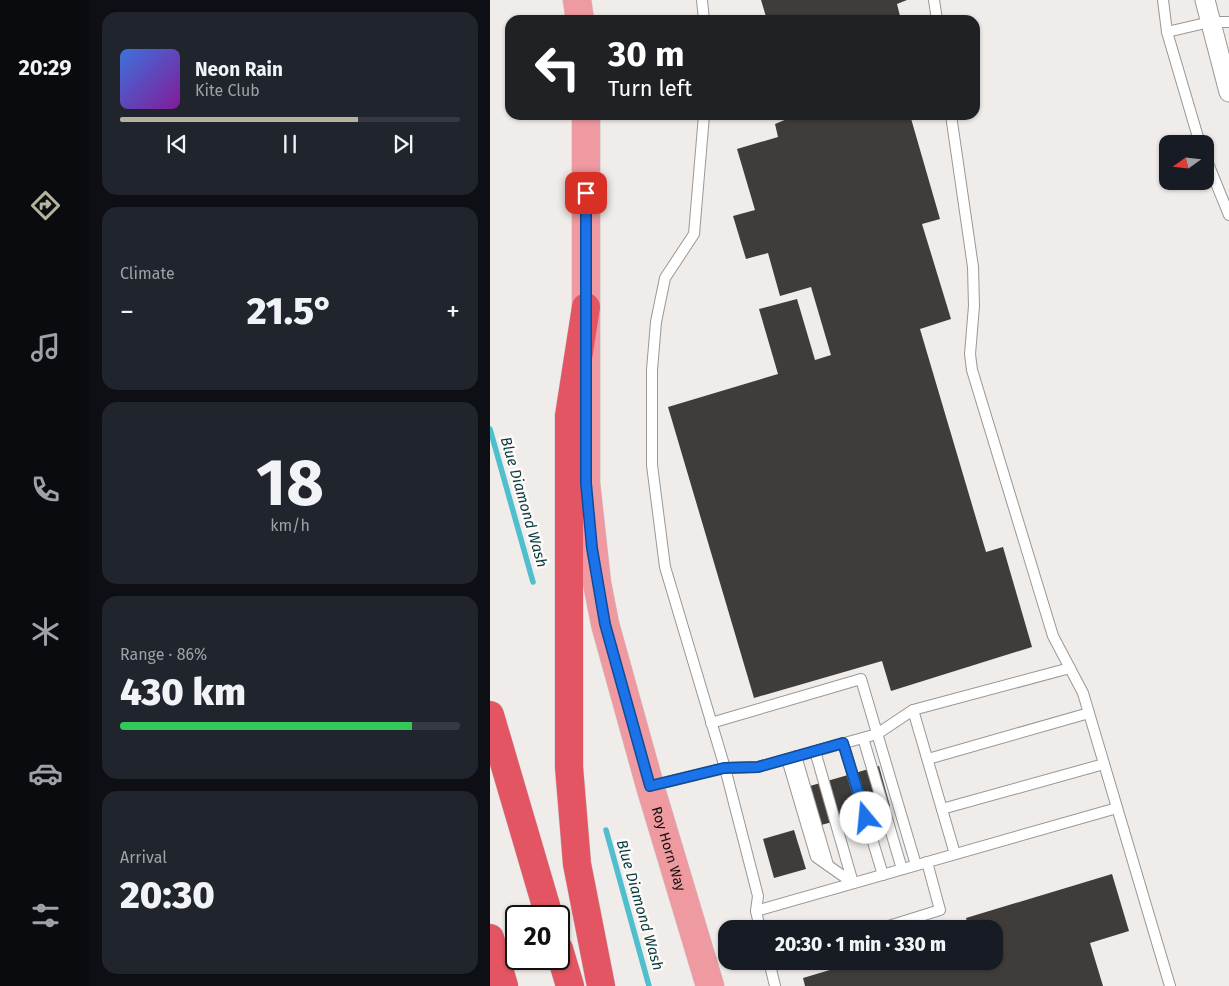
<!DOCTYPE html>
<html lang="en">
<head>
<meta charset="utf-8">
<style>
  :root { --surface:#171b24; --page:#20242c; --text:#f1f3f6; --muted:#9ea1a6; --line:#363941; --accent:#b5b39e }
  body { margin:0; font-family:"Fira Sans",sans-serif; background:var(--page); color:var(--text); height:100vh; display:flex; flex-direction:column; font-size:19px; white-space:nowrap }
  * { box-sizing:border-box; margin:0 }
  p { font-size:16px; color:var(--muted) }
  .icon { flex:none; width:28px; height:28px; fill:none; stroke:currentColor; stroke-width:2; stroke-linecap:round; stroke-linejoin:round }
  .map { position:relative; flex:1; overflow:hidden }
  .panel { display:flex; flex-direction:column; gap:12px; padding:12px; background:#0d0f14; width:400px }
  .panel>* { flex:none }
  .banner { position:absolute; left:15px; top:15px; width:475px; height:105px; border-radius:15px; box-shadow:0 1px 4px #0004; background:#202124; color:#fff; overflow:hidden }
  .needle { width:32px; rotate:255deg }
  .controls { position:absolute; left:669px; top:135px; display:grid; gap:10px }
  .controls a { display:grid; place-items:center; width:55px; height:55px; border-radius:10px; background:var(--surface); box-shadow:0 1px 4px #0004; font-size:25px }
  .speed { position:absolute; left:15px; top:905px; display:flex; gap:10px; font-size:25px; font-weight:700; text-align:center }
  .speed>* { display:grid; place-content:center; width:65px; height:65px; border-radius:50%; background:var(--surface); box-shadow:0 1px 4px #0004; line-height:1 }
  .speed .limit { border:2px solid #111; border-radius:8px; background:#fff; color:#111 }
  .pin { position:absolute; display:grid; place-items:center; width:42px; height:42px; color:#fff; margin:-21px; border-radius:10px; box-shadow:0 2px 8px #0006 }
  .me { position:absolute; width:55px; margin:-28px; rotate:343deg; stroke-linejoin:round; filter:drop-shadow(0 0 4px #0008) }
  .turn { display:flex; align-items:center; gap:18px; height:105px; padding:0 20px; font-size:22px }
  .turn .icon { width:65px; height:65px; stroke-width:2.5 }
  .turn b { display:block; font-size:35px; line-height:42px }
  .big { font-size:38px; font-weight:800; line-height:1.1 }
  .panel .widget { flex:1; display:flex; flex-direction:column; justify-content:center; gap:8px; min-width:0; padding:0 18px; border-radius:15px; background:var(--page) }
  .panel .dial { align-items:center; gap:0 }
  .dial b { font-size:65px; line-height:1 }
  .song { display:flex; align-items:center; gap:15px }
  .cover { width:60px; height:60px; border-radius:8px; background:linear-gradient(135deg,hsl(220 70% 55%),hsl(290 70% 35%)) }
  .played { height:5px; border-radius:2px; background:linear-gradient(90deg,var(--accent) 70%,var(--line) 70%) }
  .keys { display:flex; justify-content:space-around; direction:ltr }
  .heat { display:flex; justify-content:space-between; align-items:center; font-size:28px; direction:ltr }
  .charge { height:8px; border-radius:4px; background:linear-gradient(90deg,#34c759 86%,var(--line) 0) }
  .trip { position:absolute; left:228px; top:920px; width:285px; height:50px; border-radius:15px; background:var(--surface); box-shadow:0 1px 4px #0004; font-weight:800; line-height:50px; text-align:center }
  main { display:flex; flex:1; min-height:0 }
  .menu { display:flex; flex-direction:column; width:90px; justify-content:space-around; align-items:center; background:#090b0e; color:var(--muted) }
  .menu .icon { width:35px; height:35px }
  .menu .active { color:var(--accent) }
  .menu b { font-size:22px; color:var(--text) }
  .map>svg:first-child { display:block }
</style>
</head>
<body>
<main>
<nav class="menu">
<b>20:29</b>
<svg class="icon active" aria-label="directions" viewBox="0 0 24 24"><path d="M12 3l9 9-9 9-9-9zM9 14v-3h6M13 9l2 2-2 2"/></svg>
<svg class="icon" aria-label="music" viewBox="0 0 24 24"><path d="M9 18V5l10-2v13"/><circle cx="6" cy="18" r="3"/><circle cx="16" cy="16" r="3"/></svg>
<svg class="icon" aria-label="phone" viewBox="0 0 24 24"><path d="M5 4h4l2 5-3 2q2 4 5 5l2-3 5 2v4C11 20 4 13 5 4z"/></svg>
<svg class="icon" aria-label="climate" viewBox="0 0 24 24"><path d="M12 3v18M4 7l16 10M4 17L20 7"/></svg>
<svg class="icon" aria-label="car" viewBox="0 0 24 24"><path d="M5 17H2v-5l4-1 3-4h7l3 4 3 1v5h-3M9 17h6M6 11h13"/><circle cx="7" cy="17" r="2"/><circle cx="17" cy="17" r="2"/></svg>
<svg class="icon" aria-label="filters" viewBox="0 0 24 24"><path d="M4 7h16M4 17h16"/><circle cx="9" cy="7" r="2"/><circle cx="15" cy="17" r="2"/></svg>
</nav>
<section class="panel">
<div class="widget">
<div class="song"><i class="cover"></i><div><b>Neon Rain</b><p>Kite Club</p></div></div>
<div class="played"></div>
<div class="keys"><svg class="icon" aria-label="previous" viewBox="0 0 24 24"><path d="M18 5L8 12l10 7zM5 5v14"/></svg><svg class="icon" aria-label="pause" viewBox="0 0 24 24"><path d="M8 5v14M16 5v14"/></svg><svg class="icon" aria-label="next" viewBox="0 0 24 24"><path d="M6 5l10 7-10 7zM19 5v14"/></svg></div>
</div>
<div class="widget"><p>Climate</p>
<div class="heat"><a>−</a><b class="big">21.5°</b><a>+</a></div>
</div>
<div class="widget dial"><b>18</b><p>km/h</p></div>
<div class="widget"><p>Range · 86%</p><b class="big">430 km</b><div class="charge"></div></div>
<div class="widget"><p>Arrival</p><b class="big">20:30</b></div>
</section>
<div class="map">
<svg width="739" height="986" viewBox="0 0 739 986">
  <rect width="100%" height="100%" fill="#f0ece9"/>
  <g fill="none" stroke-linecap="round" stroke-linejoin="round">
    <g stroke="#4fbfce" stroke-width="5.5">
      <polyline points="0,429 43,582"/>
      <polyline points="116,830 159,986"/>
    </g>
  </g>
  <g fill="#3f3c3a">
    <polygon points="271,0 417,0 407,4 411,20 277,20"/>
    <polygon points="295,115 420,115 450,219 432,224 461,319 430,329 496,552 513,547 542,647 401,691 392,661 264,698 178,407 288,374 269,309 307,299 325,360 341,355 321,287 290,296 278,253 256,259 243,216 265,210 247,149 288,137 285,124 297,119"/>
    <polygon points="389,766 400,806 324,827 313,788"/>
    <polygon points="304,830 316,869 284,878 273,839"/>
    <polygon points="622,874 639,931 600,943 613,986 315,986 313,978 370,961 467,961 468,965 480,961 504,961 504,929 479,929 476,918"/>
  </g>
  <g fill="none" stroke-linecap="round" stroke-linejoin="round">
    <defs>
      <g id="lane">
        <polyline points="212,0 214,20"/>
        <polyline points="444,0 447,20"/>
        <polyline points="673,0 677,32 710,144"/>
        <polyline points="677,32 720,22 739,22"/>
        <polyline points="214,115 204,234 175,278 166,322 162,370 162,465 175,567 235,768 268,767 387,734 423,710 580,668"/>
        <polyline points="461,115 483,267 484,306 480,354 482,370 563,636 593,693 680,986"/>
        <polyline points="715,156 739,215"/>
        <polyline points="423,710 465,854"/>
        <polyline points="221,723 371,679 426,865"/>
        <polyline points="373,738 412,869"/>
        <polyline points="353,743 393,875"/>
        <polyline points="325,751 363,883"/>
        <polyline points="306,756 338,865"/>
        <polyline points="297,759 326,857 363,883"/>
        <polyline points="438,759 599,713"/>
        <polyline points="161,786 235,768 268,896 266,911 270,929"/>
        <polyline points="452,809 614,764"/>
        <polyline points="266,911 627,808"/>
        <polyline points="389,929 450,910 437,862"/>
        <polyline points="279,961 285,986"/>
      </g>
      <polyline id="street" points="715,0 739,92"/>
      <g id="primary">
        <polyline points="87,0 90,20"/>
        <path id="s1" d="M96,115V483L107,583L115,624L160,786L220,986"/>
      </g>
      <g id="highway">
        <polyline points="96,307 79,416 79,767 87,864 111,986"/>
        <polyline points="0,715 59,916"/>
        <polyline points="0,938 14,986"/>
        <polyline points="69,949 80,986"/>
      </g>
    </defs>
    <use href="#lane" stroke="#9a9794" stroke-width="12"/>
    <use href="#street" stroke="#9a9794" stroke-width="21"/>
    <use href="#primary" stroke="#cacaca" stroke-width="29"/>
    <use href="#highway" stroke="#cacaca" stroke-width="29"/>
    <use href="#lane" stroke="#fff" stroke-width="10"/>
    <use href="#street" stroke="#fff" stroke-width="19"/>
    <use href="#primary" stroke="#ef99a1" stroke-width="28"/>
    <use href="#highway" stroke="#e45563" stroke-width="28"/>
  </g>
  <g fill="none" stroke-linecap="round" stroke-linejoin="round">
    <defs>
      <polyline id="route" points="96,193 96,483 102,548 115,624 160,786 234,768 268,767 353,743 376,818"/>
    </defs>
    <use href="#route" stroke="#114b97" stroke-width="12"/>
    <use href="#route" stroke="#1a73e8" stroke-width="9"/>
  </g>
  <g text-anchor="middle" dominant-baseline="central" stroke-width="5" stroke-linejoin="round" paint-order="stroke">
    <g font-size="14" fill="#0f0e0d" stroke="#fdfaf7">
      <text stroke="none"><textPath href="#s1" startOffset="744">Roy Horn Way</textPath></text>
    </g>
    <g font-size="15" font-style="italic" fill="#033940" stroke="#fdfaf7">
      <text transform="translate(34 502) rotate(74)">Blue Diamond Wash</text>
      <text transform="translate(150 905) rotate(74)">Blue Diamond Wash</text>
    </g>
  </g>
</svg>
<div class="controls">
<a><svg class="needle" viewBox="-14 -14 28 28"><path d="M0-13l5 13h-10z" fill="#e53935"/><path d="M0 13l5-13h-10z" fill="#9ea1a6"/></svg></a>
</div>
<div class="speed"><div class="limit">20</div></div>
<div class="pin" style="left:96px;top:193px;background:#d93025"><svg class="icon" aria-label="arrive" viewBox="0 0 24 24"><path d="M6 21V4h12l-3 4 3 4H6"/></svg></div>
<svg class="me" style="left:376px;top:818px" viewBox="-20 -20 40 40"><circle r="19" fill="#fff"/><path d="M0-13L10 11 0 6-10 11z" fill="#1a73e8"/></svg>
<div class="trip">20:30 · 1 min · 330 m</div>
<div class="banner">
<div class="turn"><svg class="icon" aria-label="left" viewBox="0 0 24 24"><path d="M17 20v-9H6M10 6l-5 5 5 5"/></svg><div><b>30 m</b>Turn left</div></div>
</div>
</div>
</main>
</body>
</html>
